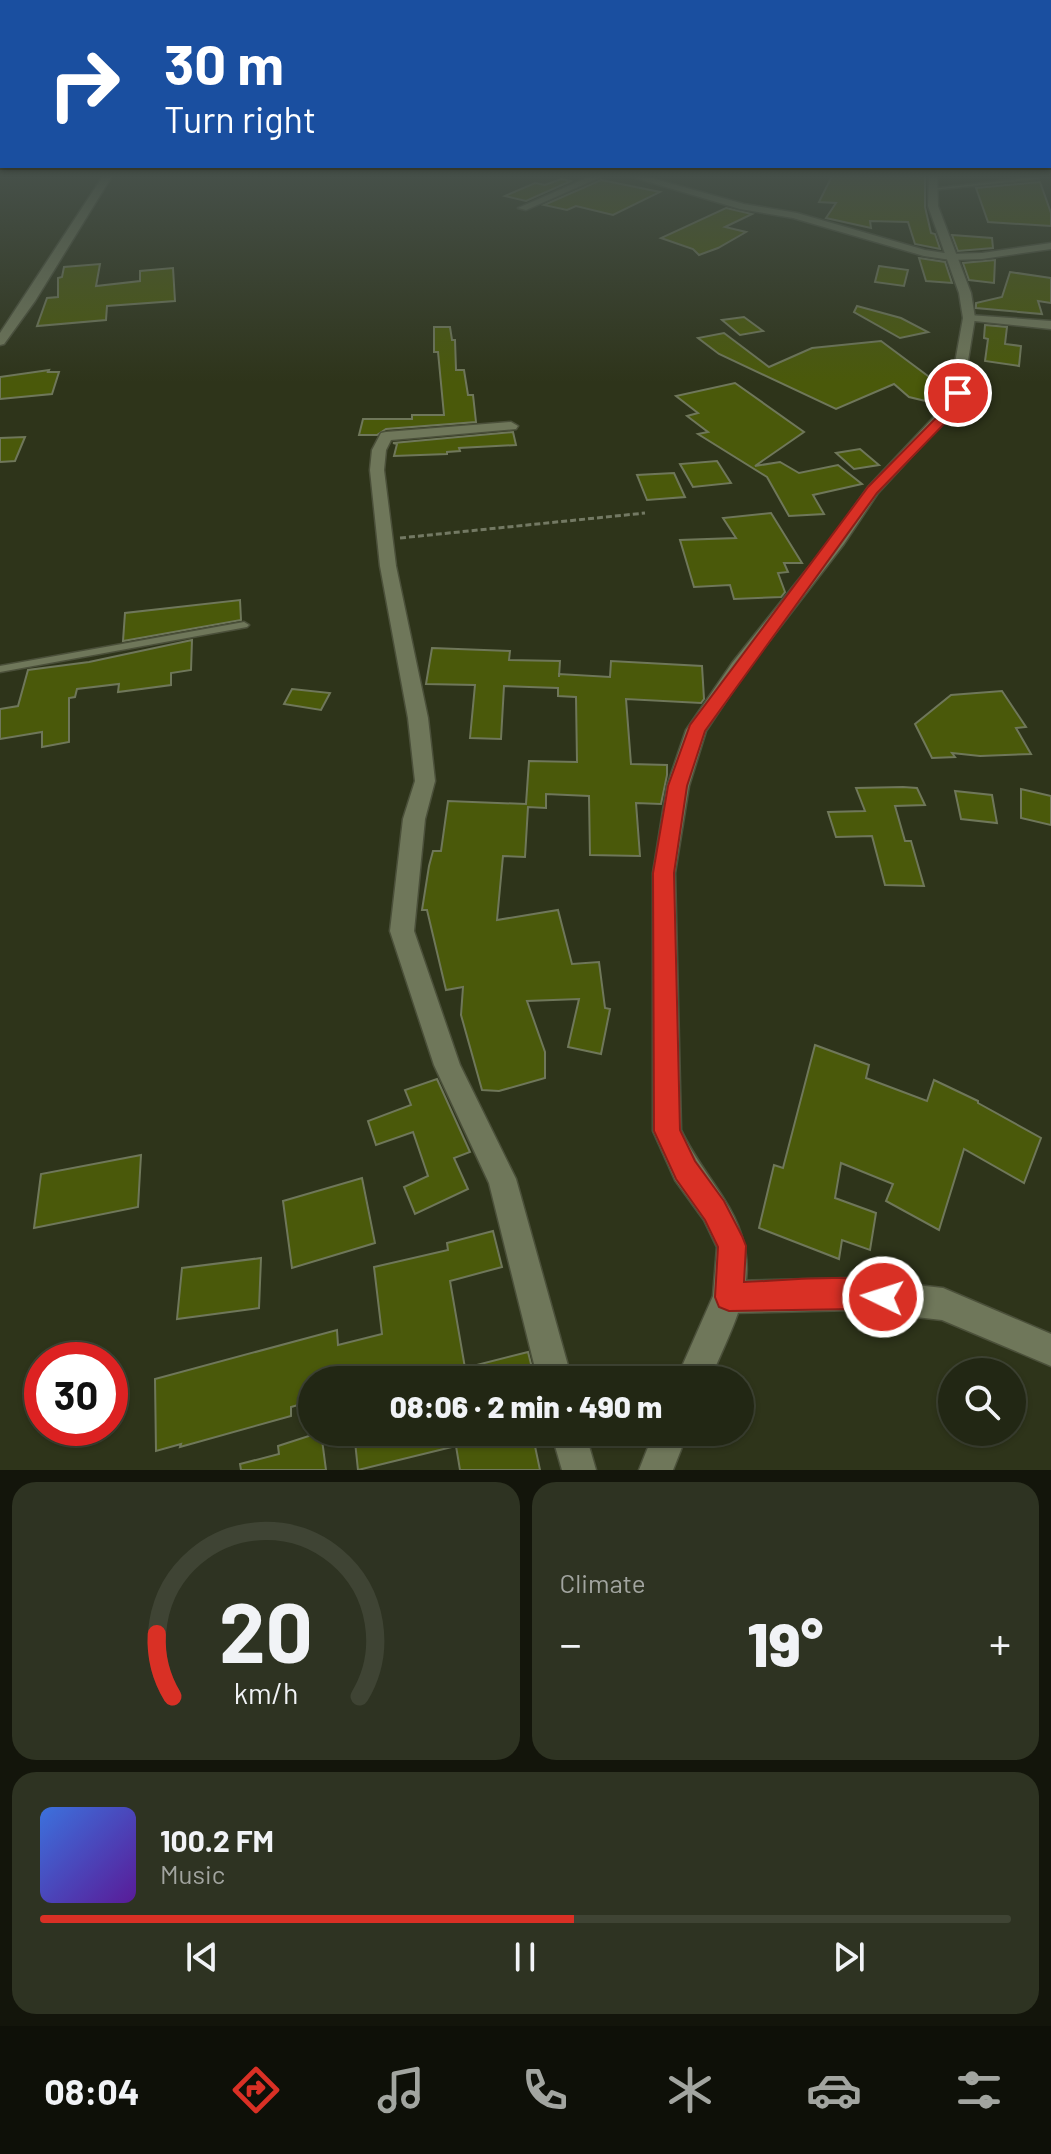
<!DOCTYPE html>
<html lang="en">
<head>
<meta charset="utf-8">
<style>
  :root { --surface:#222714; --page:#2e3322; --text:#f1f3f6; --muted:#a2a5a0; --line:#3f4434; --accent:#d93025 }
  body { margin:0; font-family:Barlow,sans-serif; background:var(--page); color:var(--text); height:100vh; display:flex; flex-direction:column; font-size:30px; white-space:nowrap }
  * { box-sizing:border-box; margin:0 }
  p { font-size:26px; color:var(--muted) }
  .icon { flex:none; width:44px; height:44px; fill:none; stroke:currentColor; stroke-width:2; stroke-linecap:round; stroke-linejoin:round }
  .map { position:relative; height:1470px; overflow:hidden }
  .drawer { display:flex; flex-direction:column; gap:12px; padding:12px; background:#13150b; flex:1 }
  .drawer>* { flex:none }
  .banner { position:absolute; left:0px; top:0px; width:1052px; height:168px; box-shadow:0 2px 6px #0004,0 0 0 2px var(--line); background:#1a4fa0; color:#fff; overflow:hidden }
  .buttons { position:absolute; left:938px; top:1358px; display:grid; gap:16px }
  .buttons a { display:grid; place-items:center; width:88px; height:88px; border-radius:50%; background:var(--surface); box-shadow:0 2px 6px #0004,0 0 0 2px var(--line); font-size:40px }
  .speed { position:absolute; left:24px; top:1342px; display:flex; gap:16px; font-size:40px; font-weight:700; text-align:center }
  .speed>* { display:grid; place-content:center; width:104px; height:104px; border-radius:50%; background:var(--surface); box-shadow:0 2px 6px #0004,0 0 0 2px var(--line); line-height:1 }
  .speed .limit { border:12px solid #d22; background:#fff; color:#111 }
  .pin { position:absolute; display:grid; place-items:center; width:68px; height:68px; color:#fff; margin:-34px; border:4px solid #fff; border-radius:50%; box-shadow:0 2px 8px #0007 }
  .me { position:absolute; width:88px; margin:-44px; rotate:274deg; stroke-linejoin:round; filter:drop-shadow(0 0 6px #0008) }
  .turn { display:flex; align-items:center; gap:28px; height:168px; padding:0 32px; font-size:36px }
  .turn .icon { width:104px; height:104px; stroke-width:2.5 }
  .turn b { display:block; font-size:56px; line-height:68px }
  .big { font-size:60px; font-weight:800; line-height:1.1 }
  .drawer .card { flex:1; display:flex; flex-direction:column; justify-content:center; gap:12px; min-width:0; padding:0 28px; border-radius:24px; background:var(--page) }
  .drawer .dial { align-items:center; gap:0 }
  .dial svg { height:208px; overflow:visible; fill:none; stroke:var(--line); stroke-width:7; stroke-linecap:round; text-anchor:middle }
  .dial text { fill:var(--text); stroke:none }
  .song { display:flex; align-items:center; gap:24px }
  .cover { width:96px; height:96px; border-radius:12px; background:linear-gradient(135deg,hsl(220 70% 55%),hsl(270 70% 35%)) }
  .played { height:8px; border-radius:4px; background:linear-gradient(90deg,var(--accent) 55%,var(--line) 55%) }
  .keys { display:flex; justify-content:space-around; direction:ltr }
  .heat { display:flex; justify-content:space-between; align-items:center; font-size:44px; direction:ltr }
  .drawer .tiles { flex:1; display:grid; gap:12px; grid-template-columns:1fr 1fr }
  .card:last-child { grid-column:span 2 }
  .trip { position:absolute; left:298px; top:1366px; width:456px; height:80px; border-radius:40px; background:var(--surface); box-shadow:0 2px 6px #0004,0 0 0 2px var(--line); font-weight:800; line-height:80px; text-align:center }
  .tab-bar { display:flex; height:128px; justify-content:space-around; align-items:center; background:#0e1008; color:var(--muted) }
  .tab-bar .icon { width:56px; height:56px }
  .tab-bar .selected { color:var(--accent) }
  .tab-bar b { font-size:36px; color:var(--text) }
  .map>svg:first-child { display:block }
</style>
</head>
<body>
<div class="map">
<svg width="1051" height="1470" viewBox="0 0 1051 1470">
  <rect width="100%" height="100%" fill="#2e341a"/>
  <g fill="#4a590a" stroke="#6f775a" stroke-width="2">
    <polygon points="832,176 925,176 925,207 931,233 935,234 940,249 915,244 908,222 870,221 871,228 826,218 836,203 819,202"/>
    <polygon points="561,179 571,181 526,201 505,196 535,183 545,185"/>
    <polygon points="601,180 660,192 613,215 576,206 567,210 544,205"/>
    <polygon points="1040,182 1051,213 1051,226 988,222 976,188"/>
    <polygon points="726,208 752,214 725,227 746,232 718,248 699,255 693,249 661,238"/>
    <polygon points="952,235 992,238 993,248 958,251"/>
    <polygon points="919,258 945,262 952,283 926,281"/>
    <polygon points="995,260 994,283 969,280 963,263"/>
    <polygon points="100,264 96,286 140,281 140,271 173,268 175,301 107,306 106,320 37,326 47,298 58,297 58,278 62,277 64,267"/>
    <polygon points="879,266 908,270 904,286 875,282"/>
    <polygon points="1010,272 1051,278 1051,303 1038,301 1042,314 976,308 976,303 1002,297"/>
    <polygon points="857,306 901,318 928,332 900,338 854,312"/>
    <polygon points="744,317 763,331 740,335 722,320"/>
    <polygon points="985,325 1007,327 1005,344 1021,346 1019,366 985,361 988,339 984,338"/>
    <polygon points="434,327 450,327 452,340 455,340 456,370 464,370 468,395 473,395 476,422 386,429 377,435 359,435 363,419 412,419 412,415 444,415 438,352 434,352"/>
    <polygon points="724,333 769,367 812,348 881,341 944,388 934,403 909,397 894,384 836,409 719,354 698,338"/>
    <polygon points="49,370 48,372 59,372 52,394 0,399 0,377"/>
    <polygon points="735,383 804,432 755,466 780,462 799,473 838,465 862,484 813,495 824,514 789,516 767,477 698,434 708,432 687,416 698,413 676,396"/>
    <polygon points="513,432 516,445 459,448 460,451 447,452 447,454 394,456 397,444 393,443"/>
    <polygon points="25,437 15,461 0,462 0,438"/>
    <polygon points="860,449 879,465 854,469 836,453"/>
    <polygon points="717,461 731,483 693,487 680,464"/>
    <polygon points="674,473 685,497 647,500 637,475"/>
    <polygon points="771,513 802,563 784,563 788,572 778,573 785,592 781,597 734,599 730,585 694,587 680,540 736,538 723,518"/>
    <polygon points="240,600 241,620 123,641 125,613"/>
    <polygon points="192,640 191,670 171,673 171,685 118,692 119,684 77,689 75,697 69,698 69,742 42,747 42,732 0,739 0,709 18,706 28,670 89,662"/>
    <polygon points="432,648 510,651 509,660 560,661 559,677 559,674 610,677 611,661 702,666 704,699 701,703 626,699 631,764 667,765 667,775 661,804 636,803 640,856 590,855 589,796 546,794 546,808 528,807 525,857 503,856 497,920 558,910 572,964 599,962 605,1008 610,1009 601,1054 568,1047 579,999 527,1001 545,1052 545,1078 499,1091 482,1090 461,1015 463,987 446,990 427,910 422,910 429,866 433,851 441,851 448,801 526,804 529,761 577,762 576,697 558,696 558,688 504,686 501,739 470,738 475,685 426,684"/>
    <polygon points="292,689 330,693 321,710 284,704"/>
    <polygon points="1002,691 1026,727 1016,728 1031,754 980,756 952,753 955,757 932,758 915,724 951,695"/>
    <polygon points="903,787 917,788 925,805 895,806 905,841 911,841 924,886 885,885 872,836 836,837 828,812 865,811 856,788"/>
    <polygon points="1021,789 1051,796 1051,825 1021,818"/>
    <polygon points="955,791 992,795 997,823 961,819"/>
    <polygon points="815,1045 869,1065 866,1078 927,1101 934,1080 978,1101 978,1103 1041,1138 1024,1183 964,1149 939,1230 886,1201 893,1184 841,1163 835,1198 876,1213 870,1250 842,1240 839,1259 759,1228 774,1165 783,1168"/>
    <polygon points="437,1079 470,1152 454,1158 468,1189 415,1214 404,1187 428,1176 413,1132 376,1145 368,1121 411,1105 405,1090"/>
    <polygon points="141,1155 138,1207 34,1228 41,1174"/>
    <polygon points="362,1178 375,1243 292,1268 283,1201"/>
    <polygon points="493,1231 502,1267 450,1281 465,1368 528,1352 535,1380 312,1380 312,1401 291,1407 291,1416 180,1447 181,1444 156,1451 155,1379 337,1330 338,1345 382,1334 374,1267 448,1250 447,1243"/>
    <polygon points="261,1258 259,1308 177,1319 182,1268"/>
    <polygon points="321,1432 326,1470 241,1470 240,1464 279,1454 278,1446"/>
    <polygon points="354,1432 532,1432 540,1470 460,1470 456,1446 358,1470"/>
  </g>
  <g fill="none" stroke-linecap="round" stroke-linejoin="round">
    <defs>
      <g id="lane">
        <polygon points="1037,177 1039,179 932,190 930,189"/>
        <polygon points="244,622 249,625 247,627 0,672 0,666"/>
      </g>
      <g id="street">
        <polygon points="591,176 603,176 526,210 518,208"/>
        <polygon points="629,176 644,176 744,204 797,213 925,250 951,254 982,253 1051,243 1051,249 982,259 951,260 924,256 793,218 740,209"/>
        <polygon points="969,315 1051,321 1051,329 965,320 965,316"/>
        <polygon points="511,422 518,426 516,429 391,440 386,450 384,470 396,566 428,718 435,781 425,819 414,931 460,1065 516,1179 572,1380 538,1380 489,1183 434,1065 390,931 403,819 415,781 408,718 380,566 370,470 372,450 381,433 386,432"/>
        <polygon points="854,1278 943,1288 1051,1334 1051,1366 942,1320 854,1310 729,1313 718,1308 713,1297 718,1286 729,1281"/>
        <polygon points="551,1432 585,1432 596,1470 562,1470"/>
      </g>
      <g id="secondary">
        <polygon points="103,176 112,176 35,301 4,344 0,345 0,333"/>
        <path d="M929,176H937L938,206L971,293L975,318L961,403L878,493L844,544L746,671L706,731L689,786L675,873L681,1130C693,1156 709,1175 724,1199C769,1269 738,1312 710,1380H676L713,1296L717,1247L704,1220L675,1180L653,1131V873L667,786L686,730L732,663L832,538L868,487L948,402L963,318L959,293L928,206Z"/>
        <polygon points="654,1432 688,1432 673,1470 639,1470"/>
      </g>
    </defs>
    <use href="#lane" stroke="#4b503a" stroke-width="3"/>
    <use href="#street" stroke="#4b503a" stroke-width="3"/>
    <use href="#secondary" stroke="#4b503a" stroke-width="3"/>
    <polyline stroke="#737963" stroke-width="3" stroke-dasharray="6 3" stroke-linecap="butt" points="400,538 645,513"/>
    <use href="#lane" fill="#6f775a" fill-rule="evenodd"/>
    <use href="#street" fill="#6f775a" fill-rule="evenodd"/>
    <use href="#secondary" fill="#6f775a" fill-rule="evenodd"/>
  </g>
  <linearGradient id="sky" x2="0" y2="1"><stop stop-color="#191d0e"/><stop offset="0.46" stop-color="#465049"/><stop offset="1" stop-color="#465049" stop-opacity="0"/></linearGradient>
  <rect width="1051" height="382" fill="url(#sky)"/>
  <path fill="#d93025" stroke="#8d1f18" stroke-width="2" d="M953,390L964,393L950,418L877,493L705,731L687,786L674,873L680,1130L695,1161L724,1201L742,1236L746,1246L744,1282C787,1281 855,1271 893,1287L898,1297L893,1307L883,1312L854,1309L729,1311L719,1307L715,1297L718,1247L705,1220L676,1179L654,1131L653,873L668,786L690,725L868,487L940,414Z"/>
</svg>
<div class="buttons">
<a><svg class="icon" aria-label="search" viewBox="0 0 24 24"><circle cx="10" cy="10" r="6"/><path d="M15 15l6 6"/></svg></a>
</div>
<div class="speed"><div class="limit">30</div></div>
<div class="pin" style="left:958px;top:393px;background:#d93025"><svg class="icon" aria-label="arrive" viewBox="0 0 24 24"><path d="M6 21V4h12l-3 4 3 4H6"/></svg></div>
<svg class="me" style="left:883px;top:1297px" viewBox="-20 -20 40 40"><circle r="17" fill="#d93025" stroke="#fff" stroke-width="3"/><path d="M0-11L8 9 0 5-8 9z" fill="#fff"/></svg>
<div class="trip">08:06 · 2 min · 490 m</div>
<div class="banner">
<div class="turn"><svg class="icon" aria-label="right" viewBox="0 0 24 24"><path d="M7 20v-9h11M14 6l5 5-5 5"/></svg><div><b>30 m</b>Turn right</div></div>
</div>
</div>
<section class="drawer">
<div class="tiles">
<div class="card dial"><svg viewBox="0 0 100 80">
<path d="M14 69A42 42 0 1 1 86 69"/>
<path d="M14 69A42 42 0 0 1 8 45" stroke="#d93025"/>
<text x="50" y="56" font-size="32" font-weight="700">20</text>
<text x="50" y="72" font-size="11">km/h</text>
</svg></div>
<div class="card"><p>Climate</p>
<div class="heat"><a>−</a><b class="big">19°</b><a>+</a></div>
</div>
<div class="card">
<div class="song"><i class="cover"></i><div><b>100.2 FM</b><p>Music</p></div></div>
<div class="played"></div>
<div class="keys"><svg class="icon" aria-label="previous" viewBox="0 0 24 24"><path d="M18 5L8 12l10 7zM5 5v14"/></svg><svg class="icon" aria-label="pause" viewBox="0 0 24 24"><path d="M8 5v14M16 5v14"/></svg><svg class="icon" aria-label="next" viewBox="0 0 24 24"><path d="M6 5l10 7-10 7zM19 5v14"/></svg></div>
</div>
</div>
</section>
<nav class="tab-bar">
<b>08:04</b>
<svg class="icon selected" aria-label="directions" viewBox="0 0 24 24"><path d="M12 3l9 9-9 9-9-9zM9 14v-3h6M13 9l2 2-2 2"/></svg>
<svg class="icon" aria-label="music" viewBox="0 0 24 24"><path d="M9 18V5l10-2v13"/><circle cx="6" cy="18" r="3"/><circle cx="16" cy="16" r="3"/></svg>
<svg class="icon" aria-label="phone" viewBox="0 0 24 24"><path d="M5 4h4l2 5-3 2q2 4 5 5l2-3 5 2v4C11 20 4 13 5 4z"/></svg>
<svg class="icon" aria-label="climate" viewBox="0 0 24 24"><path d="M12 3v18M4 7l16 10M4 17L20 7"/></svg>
<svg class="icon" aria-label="car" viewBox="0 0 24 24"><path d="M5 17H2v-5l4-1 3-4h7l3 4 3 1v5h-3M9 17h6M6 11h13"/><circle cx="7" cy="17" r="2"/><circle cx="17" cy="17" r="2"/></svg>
<svg class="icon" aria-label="filters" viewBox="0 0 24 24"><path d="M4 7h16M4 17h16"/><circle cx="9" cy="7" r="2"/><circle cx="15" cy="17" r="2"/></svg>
</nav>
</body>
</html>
